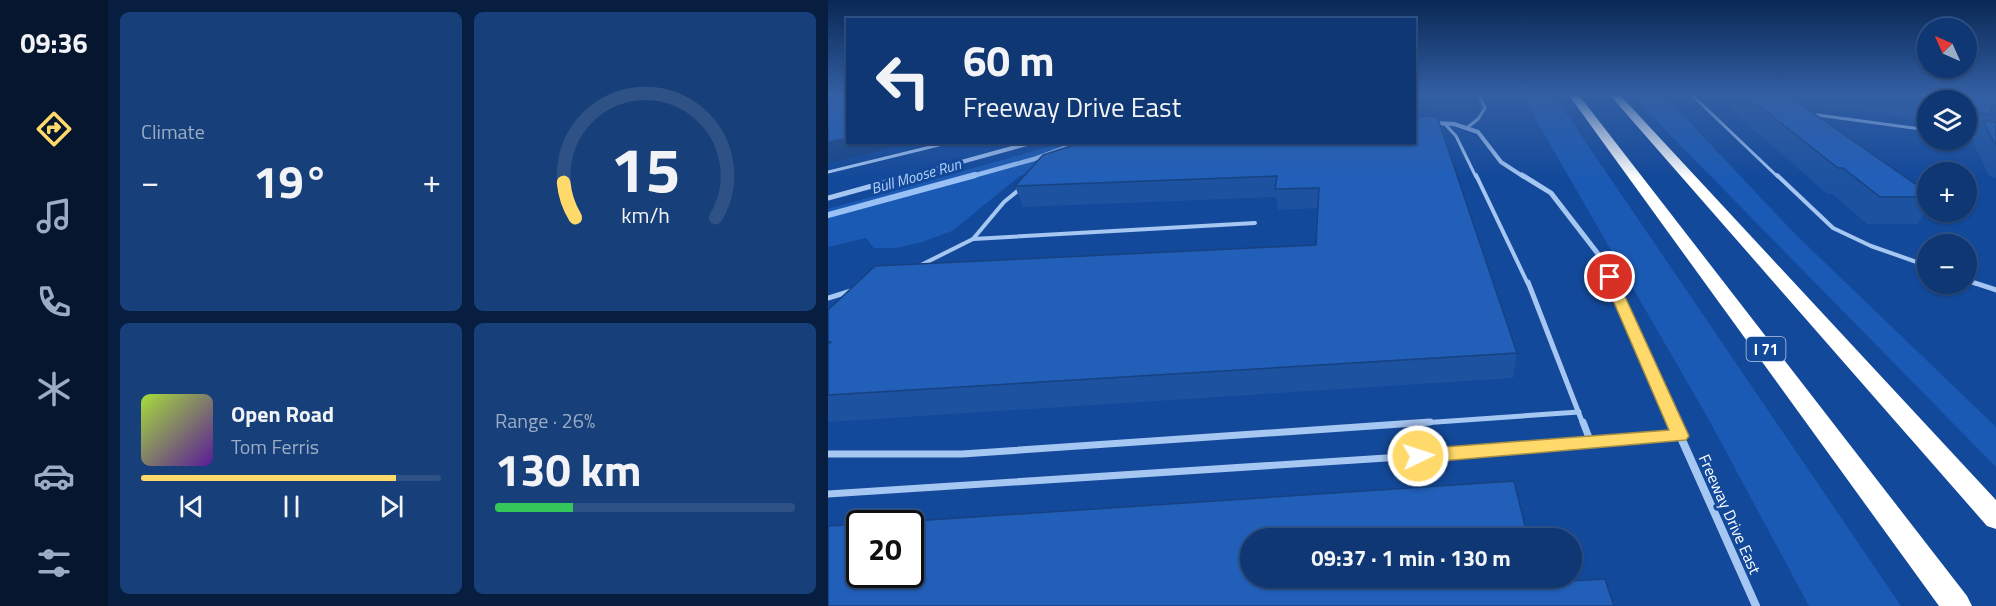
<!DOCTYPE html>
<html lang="en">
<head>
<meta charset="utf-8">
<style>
  :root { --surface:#0e3774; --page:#173f79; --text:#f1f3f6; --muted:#9bacc5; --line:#2e5186; --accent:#ffda6a }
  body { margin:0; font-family:"Titillium Web",sans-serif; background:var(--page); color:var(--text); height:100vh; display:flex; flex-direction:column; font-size:22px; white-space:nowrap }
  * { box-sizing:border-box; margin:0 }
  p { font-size:20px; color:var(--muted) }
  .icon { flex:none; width:33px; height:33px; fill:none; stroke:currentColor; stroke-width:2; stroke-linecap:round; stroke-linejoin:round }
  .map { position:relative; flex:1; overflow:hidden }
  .details { display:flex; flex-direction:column; gap:12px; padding:12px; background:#081e40; width:720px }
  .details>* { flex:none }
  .top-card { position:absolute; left:18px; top:18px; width:570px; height:126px; border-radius:0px; box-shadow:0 2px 4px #0004,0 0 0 2px var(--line); background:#0e3774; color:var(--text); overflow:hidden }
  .needle { width:39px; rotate:315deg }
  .tools { position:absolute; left:1089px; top:18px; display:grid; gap:12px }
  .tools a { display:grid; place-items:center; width:60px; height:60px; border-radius:50%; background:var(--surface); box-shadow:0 2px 4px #0004,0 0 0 2px var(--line); font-size:30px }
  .speed { position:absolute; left:18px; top:510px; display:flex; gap:12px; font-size:30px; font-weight:700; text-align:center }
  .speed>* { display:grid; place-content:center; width:78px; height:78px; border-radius:50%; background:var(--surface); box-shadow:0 2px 4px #0004,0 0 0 2px var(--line); line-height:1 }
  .speed .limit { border:3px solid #111; border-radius:9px; background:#fff; color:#111 }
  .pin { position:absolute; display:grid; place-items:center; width:51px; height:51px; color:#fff; margin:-26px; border:3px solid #fff; border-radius:50%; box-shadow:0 2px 6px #0007 }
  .me { position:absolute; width:66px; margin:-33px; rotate:86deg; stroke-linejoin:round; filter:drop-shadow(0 0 4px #0008) }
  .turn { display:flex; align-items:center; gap:21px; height:126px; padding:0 18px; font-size:27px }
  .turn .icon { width:78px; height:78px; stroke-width:2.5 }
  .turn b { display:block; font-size:42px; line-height:51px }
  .big { font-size:45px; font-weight:700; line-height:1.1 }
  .details .tile { flex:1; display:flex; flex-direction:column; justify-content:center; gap:9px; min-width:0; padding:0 21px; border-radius:9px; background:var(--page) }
  .details .dial { align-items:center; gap:0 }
  .dial svg { height:156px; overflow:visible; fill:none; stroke:var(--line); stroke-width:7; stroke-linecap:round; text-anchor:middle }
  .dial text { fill:var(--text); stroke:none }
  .song { display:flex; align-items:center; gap:18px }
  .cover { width:72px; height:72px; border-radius:9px; background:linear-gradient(135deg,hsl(80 70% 55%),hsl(270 70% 35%)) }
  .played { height:6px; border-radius:3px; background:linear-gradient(90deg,var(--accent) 85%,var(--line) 85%) }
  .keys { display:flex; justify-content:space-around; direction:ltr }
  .heat { display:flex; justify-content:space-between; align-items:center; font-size:33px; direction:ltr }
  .charge { height:9px; border-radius:4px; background:linear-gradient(90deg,#34c759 26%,var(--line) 0) }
  .details .tiles { flex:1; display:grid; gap:12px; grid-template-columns:repeat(2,1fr) }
  .trip { position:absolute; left:412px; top:528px; width:342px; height:60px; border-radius:30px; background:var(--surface); box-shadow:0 2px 4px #0004,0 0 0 2px var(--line); font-weight:700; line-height:60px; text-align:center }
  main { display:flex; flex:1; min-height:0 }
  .tabs { display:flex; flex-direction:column; width:108px; justify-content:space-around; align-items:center; background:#06162e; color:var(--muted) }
  .tabs .icon { width:42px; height:42px }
  .tabs .selected { color:var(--accent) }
  .tabs b { font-size:27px; color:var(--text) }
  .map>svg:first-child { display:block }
</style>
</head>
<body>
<main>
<nav class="tabs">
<b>09:36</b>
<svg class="icon selected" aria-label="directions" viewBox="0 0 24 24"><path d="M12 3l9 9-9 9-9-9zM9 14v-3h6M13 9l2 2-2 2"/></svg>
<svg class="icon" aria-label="music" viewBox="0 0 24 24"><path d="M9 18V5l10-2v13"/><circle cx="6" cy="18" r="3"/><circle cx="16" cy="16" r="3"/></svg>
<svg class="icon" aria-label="phone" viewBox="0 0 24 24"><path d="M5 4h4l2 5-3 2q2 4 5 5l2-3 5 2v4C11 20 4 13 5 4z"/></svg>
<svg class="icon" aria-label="climate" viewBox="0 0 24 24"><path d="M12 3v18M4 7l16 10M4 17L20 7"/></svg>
<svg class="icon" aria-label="car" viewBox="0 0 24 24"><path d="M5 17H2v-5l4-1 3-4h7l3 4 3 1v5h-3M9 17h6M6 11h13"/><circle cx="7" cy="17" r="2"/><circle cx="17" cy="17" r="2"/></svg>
<svg class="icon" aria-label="filters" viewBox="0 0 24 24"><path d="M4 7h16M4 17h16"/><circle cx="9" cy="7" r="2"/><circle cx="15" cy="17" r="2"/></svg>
</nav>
<section class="details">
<div class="tiles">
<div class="tile"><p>Climate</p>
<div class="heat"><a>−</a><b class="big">19°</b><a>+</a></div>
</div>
<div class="tile dial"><svg viewBox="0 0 100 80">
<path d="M14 69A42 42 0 1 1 86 69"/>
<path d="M14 69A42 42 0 0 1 8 51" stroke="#ffda6a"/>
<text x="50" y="56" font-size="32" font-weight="700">15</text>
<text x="50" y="72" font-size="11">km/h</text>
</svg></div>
<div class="tile">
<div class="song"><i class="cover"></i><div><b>Open Road</b><p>Tom Ferris</p></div></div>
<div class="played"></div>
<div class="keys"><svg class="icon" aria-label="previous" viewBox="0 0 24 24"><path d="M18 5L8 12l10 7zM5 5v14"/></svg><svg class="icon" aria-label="pause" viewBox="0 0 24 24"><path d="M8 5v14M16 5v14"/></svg><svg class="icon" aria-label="next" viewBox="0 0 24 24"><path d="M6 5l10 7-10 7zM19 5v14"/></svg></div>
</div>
<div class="tile"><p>Range · 26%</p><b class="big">130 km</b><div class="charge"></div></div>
</div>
</section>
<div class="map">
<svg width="1168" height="606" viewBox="0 0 1168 606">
  <rect width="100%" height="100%" fill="#13499a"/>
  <g fill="#1b5ab4">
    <polygon points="693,94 725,94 1073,606 981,606 881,420"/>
    <polygon points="802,94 835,94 966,233 1168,427 1168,467"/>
    <polygon points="234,143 286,143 192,176 124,231 94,242 68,248 46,248 38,238 0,247 0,209"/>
  </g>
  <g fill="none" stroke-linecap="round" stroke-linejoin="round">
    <polyline stroke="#99c1f6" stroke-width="4.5" points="141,177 206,159 252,142"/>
    <polyline stroke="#99c1f6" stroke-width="6" points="0,215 147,175"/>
    <g stroke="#a7c7f3" stroke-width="3">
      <polyline points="863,94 950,177"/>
      <polyline points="982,114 1100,130"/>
      <polyline points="616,123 628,136 648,177"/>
      <polyline points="640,127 650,119 657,108 650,94"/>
      <polyline points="1138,136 1151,138"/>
      <polyline points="0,172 123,142"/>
    </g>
    <g stroke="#a7c7f3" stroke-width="4">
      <polyline points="648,175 700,284"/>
      <polyline points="949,175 1005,228 1043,246 1100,266"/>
      <polyline points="145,239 176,202 192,189"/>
      <polyline points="93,265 145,239 427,223"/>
      <polyline points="1138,280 1149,284"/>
    </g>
    <g stroke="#a7c7f3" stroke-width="5">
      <polyline points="700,282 755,424"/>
      <polyline points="1144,282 1168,290"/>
      <polyline points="0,298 23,291"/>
      <polyline points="580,424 751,412"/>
    </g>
    <g stroke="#a7c7f3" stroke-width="7">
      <polyline points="755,422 763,443"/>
      <polyline points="0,454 134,454 602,422"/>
      <polyline points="0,494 636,453 852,436"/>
    </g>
    <g stroke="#a7c7f3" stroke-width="4">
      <polyline points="586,122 626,124 650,132 673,162 696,177"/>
      <polyline points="79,177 206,142"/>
    </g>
    <g stroke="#a7c7f3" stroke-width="5">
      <polyline points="694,175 723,193 774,259 785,284"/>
      <polyline points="0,198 84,175"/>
    </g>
    <polyline stroke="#a7c7f3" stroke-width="7" points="784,282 847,424"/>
    <polyline stroke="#a7c7f3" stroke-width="8" points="846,422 928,606"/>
    <g fill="#fff" fill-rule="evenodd">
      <polygon points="740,94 750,94 1139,596 1144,606 1111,606"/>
      <polygon points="781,94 791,94 1168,500 1168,529 1159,526"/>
    </g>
  </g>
  <g fill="#1c529f">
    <polygon points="586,94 644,94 643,110 610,109 600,100 586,100"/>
    <polygon points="891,94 958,94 1100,193 1100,206 1090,224 1039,224 1004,194 999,194 906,112 906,110 890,96"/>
    <polygon points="991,94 1168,94 1168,178 1161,176 1144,141 1148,134 1141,133 1138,127 1138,100 1100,100 1100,121 991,105"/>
    <polygon points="586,142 689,353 685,378 0,422 0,310 488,245 490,208 450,210 448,197 195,207 187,186"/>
  </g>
  <polygon fill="#174282" points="20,138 20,142 89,142 0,163 0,142"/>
  <g fill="#215fb9" stroke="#174282" stroke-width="1.5">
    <polygon points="10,94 20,94 20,138 0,142 0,96"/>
    <polygon points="916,94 958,94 1100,193 1100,197 1052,197 1015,168 1010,168"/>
    <polygon points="1050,94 1154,94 1157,99 1161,96 1160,94 1168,94 1168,107 1167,105 1162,108 1164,115 1151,113 1148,107 1138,106 1138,100 1100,100"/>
    <polygon points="609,116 689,353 0,395 0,344 3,342 0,342 0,310 47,266 488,245 491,188 447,189 449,176 187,186 215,155 255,142 586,142 586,117"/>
    <polygon points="1155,121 1168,122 1168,146"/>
    <polygon points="686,481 700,538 423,538 423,578 709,578 711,583 777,579 786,606 0,606 0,526 32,524 32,574 82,574 82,524 42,524"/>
  </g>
  <linearGradient id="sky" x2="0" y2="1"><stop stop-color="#0a2855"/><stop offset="0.53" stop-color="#335fa3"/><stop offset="1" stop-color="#335fa3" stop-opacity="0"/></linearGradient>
  <rect width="1168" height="179" fill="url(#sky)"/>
  <polygon fill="#ffda6a" stroke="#a68e45" stroke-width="1.5" points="782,273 788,277 861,436 858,440 590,463 584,461 581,456 584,451 590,449 841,430 775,277"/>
  <g text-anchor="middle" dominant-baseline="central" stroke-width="6" stroke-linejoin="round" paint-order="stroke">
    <g font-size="15" font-style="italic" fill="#b4d1fa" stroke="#13499a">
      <text transform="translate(88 176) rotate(-16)">Bull Moose Run</text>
    </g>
    <rect fill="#13499a" stroke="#b8c8e1" stroke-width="1.5" x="918.5" y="337" width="39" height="24" rx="4.5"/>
    <g font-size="15" font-weight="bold" fill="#fff">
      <text x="938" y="349">I 71</text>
    </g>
    <g font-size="16" fill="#fff" stroke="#13499a">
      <text transform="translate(902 514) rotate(66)">Freeway Drive East</text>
    </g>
  </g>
</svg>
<div class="tools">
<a><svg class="needle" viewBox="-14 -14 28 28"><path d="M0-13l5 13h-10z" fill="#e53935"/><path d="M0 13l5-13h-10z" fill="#9bacc5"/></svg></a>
<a><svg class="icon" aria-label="layers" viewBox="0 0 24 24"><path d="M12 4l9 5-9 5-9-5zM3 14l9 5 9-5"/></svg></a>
<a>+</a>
<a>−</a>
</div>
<div class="speed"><div class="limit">20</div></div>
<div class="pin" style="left:782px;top:277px;background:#d93025"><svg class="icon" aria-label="arrive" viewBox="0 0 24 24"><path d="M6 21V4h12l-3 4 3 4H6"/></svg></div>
<svg class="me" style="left:590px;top:456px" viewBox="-20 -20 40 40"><circle r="17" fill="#ffda6a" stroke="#fff" stroke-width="3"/><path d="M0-11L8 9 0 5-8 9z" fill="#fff"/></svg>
<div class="trip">09:37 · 1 min · 130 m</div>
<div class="top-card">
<div class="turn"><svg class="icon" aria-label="left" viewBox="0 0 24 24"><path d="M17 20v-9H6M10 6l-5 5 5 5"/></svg><div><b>60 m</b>Freeway Drive East</div></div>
</div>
</div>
</main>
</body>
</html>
